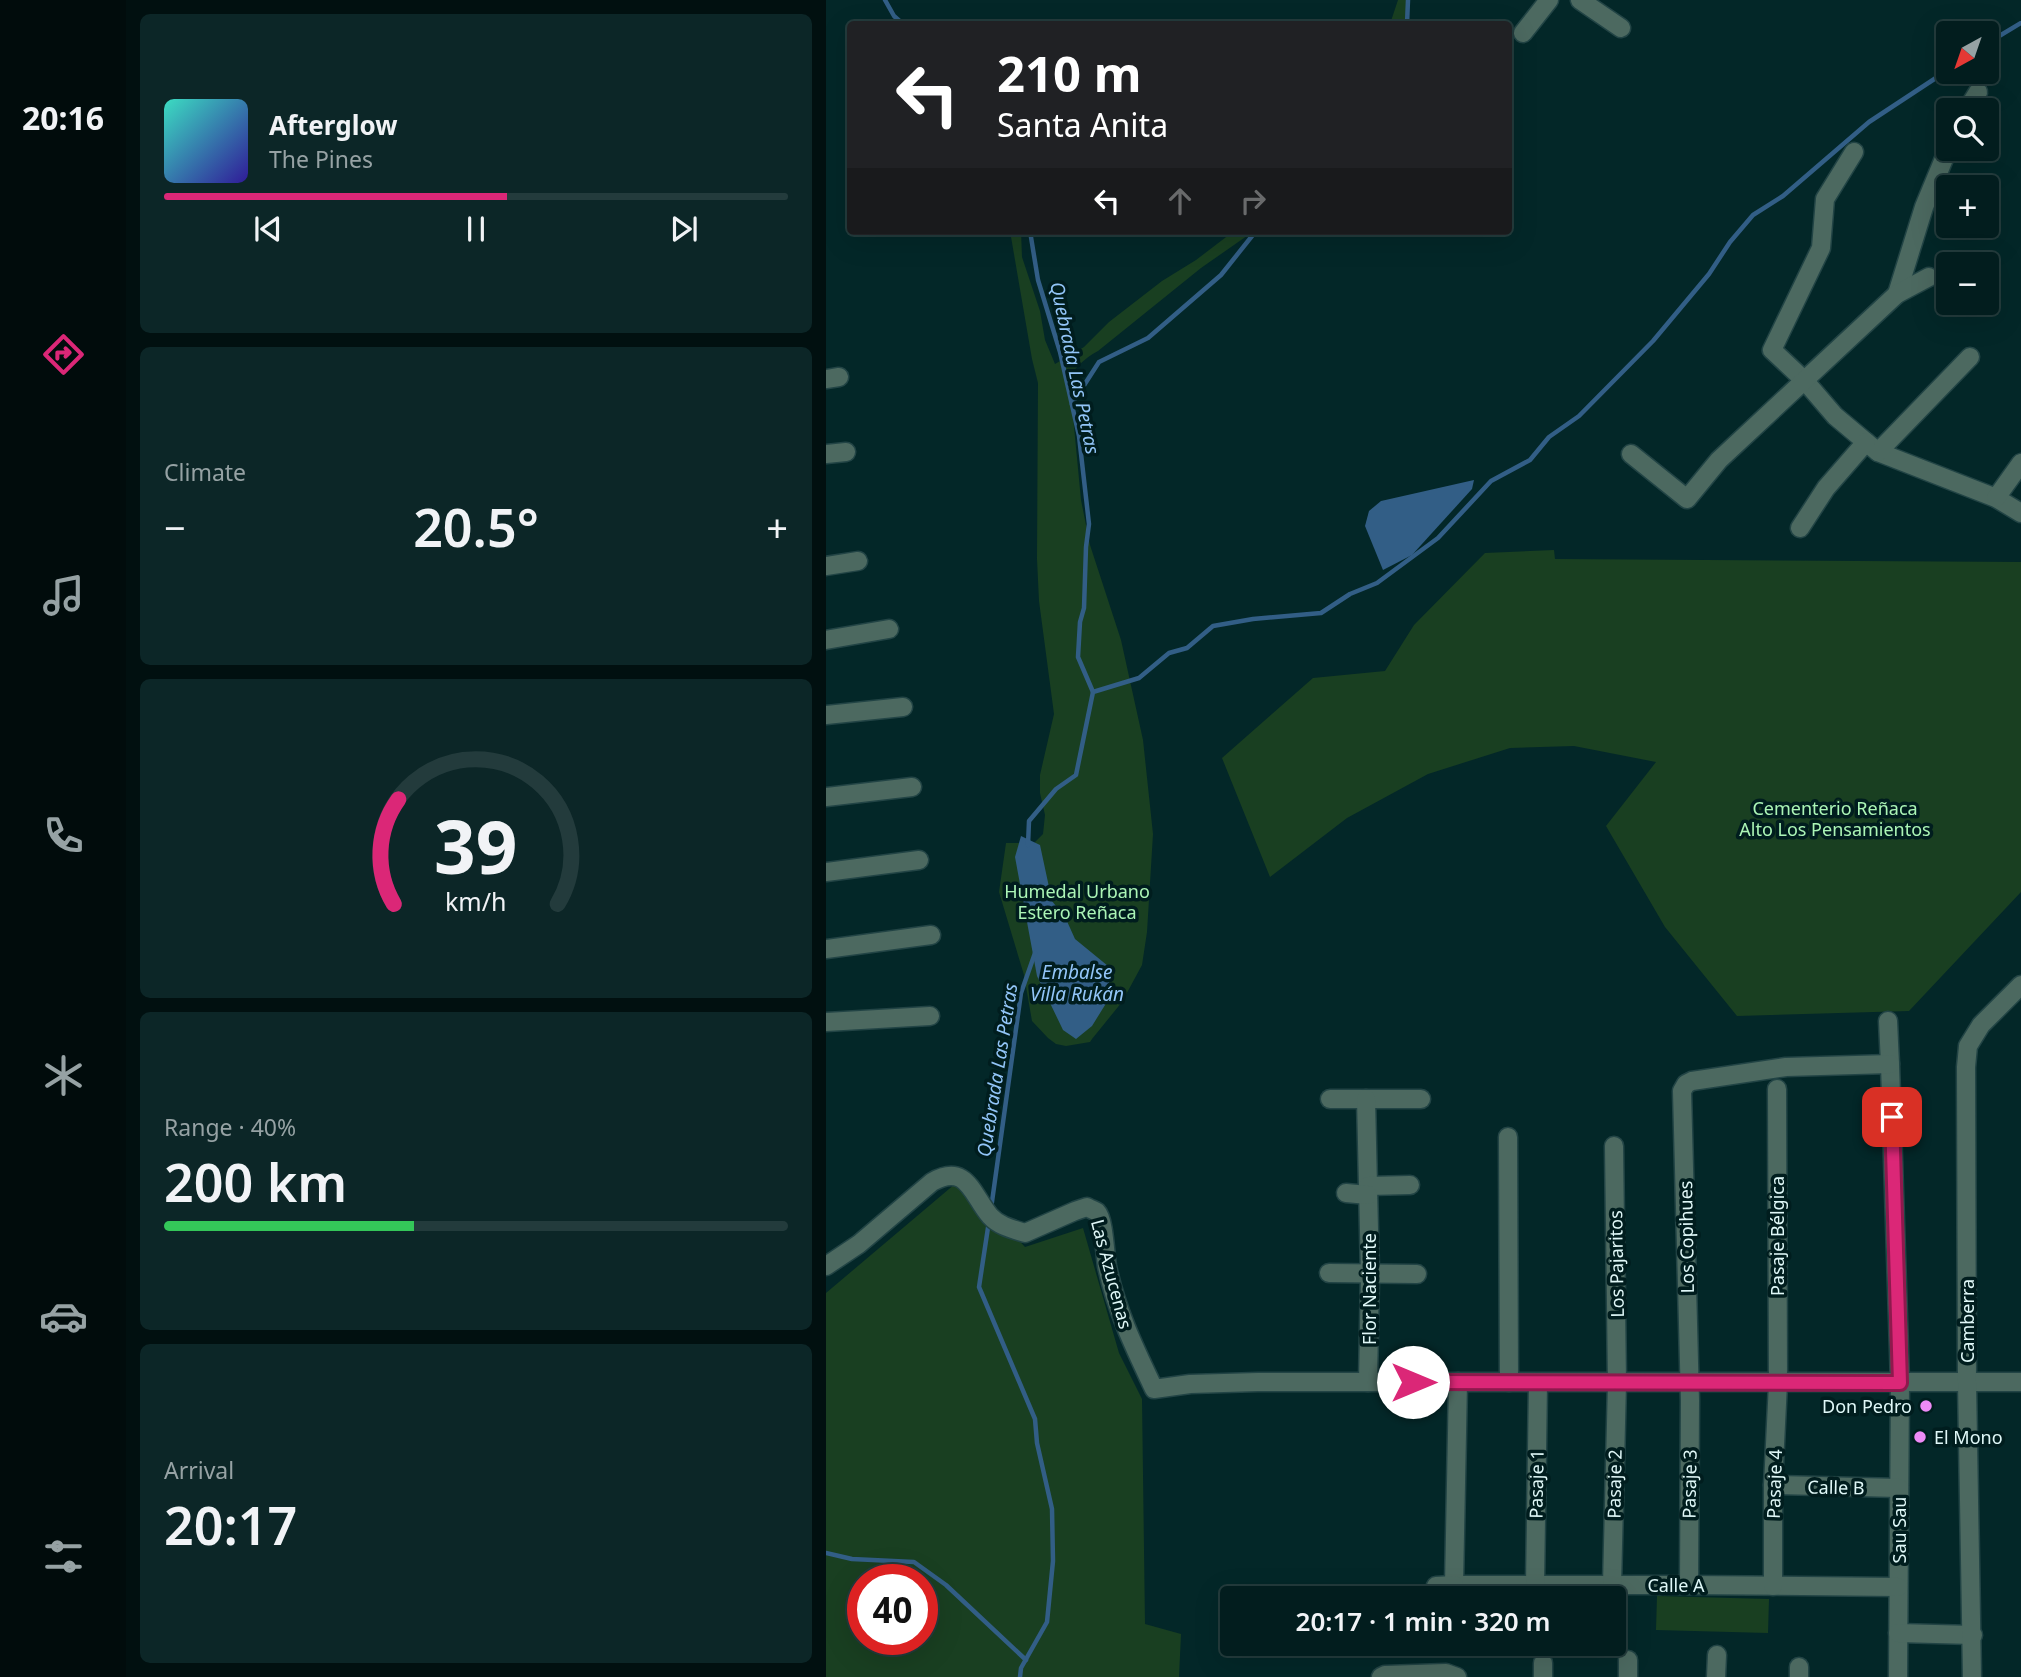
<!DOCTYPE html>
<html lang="en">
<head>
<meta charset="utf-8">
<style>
  :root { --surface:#021d1e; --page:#0c2627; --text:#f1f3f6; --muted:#96a2a4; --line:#233b3c; --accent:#db2777 }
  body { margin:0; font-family:"Noto Sans",sans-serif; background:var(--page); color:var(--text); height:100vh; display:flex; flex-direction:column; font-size:26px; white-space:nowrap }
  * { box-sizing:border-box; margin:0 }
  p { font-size:23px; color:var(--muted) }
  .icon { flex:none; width:38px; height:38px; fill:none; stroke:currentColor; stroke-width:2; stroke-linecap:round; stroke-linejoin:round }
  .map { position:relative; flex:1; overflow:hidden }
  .panel { display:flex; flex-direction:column; gap:14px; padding:14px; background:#011010; width:700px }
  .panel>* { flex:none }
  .guide { position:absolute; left:21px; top:21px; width:665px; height:214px; border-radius:7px; box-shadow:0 7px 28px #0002,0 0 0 2px var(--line); background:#202124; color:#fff; overflow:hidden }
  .needle { width:46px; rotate:220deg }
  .controls { position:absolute; left:1110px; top:21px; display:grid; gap:14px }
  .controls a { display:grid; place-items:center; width:63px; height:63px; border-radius:7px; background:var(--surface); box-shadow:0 7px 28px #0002,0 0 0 2px var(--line); font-size:35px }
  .speed { position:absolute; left:21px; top:1564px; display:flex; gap:14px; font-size:35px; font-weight:700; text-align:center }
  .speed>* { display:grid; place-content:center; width:91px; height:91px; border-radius:50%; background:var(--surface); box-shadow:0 7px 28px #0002,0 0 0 2px var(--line); line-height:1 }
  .speed .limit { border:10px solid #d22; background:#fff; color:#111 }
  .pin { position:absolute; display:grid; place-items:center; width:60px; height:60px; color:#fff; margin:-30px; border-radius:14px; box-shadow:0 4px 10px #0006 }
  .me { position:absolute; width:77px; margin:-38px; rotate:90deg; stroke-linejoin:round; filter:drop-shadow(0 0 5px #0008) }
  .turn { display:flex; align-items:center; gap:24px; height:147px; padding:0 35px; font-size:32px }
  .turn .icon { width:91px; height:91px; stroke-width:2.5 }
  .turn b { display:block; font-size:49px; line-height:60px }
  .lanes { display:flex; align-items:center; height:66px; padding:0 35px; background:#0003; justify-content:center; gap:35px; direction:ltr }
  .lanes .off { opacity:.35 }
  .big { font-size:52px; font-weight:600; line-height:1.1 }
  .panel .tile { flex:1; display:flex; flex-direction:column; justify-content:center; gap:10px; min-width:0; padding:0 24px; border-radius:10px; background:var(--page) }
  .panel .dial { align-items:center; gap:0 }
  .dial svg { height:182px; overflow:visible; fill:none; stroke:var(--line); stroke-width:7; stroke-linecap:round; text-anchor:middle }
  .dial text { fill:var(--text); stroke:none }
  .song { display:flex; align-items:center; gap:21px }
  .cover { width:84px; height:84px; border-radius:10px; background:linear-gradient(135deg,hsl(170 70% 55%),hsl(250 70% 35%)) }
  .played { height:7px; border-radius:4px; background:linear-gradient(90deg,var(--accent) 55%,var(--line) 55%) }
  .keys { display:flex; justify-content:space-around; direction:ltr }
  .heat { display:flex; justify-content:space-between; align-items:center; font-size:38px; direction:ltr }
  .charge { height:10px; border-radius:5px; background:linear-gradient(90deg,#34c759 40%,var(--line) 0) }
  .trip { position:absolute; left:394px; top:1586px; width:406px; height:70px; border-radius:7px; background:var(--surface); box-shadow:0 7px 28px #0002,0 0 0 2px var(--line); font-weight:600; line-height:70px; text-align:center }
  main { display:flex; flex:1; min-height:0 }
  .tab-bar { display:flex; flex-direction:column; width:126px; justify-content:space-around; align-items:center; background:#010c0c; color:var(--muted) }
  .tab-bar .icon { width:49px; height:49px }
  .tab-bar .current { color:var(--accent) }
  .tab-bar b { font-size:32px; color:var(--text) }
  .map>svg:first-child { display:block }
</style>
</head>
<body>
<main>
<nav class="tab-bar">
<b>20:16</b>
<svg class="icon current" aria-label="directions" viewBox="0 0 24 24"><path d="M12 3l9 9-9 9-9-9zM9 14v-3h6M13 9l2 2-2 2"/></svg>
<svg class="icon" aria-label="music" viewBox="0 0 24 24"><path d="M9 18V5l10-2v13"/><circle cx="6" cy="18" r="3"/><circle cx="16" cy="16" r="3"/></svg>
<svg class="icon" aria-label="phone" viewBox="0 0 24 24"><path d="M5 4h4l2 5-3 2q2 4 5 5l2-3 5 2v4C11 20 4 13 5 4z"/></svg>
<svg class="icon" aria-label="climate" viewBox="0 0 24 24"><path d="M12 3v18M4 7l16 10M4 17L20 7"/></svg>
<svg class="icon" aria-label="car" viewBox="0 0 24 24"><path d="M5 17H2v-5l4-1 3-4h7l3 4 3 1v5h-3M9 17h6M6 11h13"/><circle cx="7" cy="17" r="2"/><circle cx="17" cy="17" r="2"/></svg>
<svg class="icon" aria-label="filters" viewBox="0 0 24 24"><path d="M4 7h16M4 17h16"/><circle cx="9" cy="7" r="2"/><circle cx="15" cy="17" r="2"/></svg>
</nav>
<section class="panel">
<div class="tile">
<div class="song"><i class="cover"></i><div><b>Afterglow</b><p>The Pines</p></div></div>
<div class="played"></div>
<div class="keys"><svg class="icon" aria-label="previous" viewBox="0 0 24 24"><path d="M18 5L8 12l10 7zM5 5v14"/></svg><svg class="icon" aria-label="pause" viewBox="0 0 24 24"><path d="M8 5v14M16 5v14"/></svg><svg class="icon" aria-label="next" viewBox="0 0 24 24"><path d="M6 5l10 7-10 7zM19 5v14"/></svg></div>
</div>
<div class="tile"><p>Climate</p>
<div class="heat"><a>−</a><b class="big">20.5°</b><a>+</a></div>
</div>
<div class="tile dial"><svg viewBox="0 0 100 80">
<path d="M14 69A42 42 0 1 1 86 69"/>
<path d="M14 69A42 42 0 0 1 16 23" stroke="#db2777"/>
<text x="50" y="56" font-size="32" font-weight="700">39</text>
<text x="50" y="72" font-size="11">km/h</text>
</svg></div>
<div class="tile"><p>Range · 40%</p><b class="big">200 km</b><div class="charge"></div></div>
<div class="tile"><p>Arrival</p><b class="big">20:17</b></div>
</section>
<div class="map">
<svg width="1195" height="1677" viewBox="0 0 1195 1677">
  <rect width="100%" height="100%" fill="#032728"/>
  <g fill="#193f21" fill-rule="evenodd">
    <polygon points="572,0 584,0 580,24 564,24"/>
    <path d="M184,231H195L196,257L214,311L219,340L229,364L258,347L283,322L336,281L370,260L408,231H428L375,268L272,351C257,359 249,368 240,382L247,416L255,500L264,545L295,640L317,740L327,834L321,932L316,965L296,1002L266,1039L264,1042L240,1046L230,1044L222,1038L206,1021L198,975L173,892L180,843H208L217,834L219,815L214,793V775L228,714L213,601L211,559L212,383L206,359Z"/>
    <polygon points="728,550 729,559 1195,562 1195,892 1083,1011 911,1016 839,927 780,826 830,762 748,746 684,748 602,774 521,818 444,877 396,758 487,678 559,671 588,625 659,553"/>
    <path d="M136,1178L199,1247L257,1228L293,1353L316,1399L319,1624L355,1634L353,1677H0V1293ZM37,1580H96V1640H37Z"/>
    <polygon points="831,1596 943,1599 942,1633 830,1630"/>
  </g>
  <g fill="#325e86">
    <polygon points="648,480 646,489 586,555 557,570 539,526 543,511 555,501"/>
    <polygon points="195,836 214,845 226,901 240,919 249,939 282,966 284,997 266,1026 250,1039 237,1030 211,976 189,857"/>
  </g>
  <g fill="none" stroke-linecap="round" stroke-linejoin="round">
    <g stroke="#325e86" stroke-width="4.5">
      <polyline points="59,0 68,16 77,24"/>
      <polyline points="581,24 582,0"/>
      <polyline points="1160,44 1195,23"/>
      <polyline points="246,404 273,362 322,338 395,275 430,231"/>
      <polyline points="267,692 313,678 343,653 361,648 387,626 427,619 495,613 524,594 551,583 612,538 665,481 704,460 723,437 753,416 827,341 883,274 904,242 927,215 957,196 1043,122 1122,70"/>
      <polyline points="202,845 203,821 230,789 250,775 267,692 252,657 254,622 258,608 260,547 263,524 253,436 234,352 212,280 204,231"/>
      <polyline points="165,1209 195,993 209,953"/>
      <polyline points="163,1221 153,1287 209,1419 211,1443 226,1509 227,1561 221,1622 195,1668 194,1677"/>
      <polyline points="0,1553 26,1559 88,1562 120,1585 200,1660"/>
    </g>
    <defs>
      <g id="minor">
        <polyline points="754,0 795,28"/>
        <polyline points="697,33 723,0"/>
        <polyline points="1141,110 1152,92"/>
        <polyline points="1028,152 999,199 995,248 946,350 979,381 1009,416 1052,452 1170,498 1195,513"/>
        <polyline points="1071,294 1098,207 1122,149"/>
        <polyline points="0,379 13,377"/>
        <polyline points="1052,452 1144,357"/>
        <polyline points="0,454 20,452"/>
        <polyline points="805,454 861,499 893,460 1071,294 1103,277"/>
        <polyline points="1170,498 1195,463"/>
        <polyline points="974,528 1000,488 1040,442"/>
        <polyline points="0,566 32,561"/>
        <polyline points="0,640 63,629"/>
        <polyline points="0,715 77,707"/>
        <polyline points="0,797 86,787"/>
        <polyline points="0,872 93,860"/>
        <polyline points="0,949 105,935"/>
        <polyline points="1062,1021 1064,1064 1074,1383 1072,1677"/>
        <polyline points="0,1022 104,1016"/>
        <polyline points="504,1099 595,1099"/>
        <polyline points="540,1099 544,1274 542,1382"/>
        <polyline points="682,1137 683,1382"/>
        <polyline points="542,1186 584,1185"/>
        <polyline points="520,1193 542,1195"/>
        <path d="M0,1266L33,1244L106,1182C141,1162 146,1195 164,1216C173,1226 186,1229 199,1233L249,1211L261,1207C264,1209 268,1210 271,1212C278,1219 279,1254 281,1266C290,1310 309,1349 328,1389L364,1384L432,1382H1195"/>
        <polyline points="503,1273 591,1274"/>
        <polyline points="632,1382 628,1585 863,1585 1072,1587"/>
        <polyline points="947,1485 1073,1488"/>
        <polyline points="709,1585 712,1383"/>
        <polyline points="786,1585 791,1383 788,1146"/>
        <polyline points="863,1585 864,1401 856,1091 860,1084 866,1081 960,1067 1064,1064"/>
        <polyline points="610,1586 628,1585"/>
        <polyline points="947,1586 947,1485 952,1383 951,1089"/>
        <polyline points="1072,1633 1147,1635"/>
        <polyline points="717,1663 717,1677"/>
        <polyline points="973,1667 973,1677"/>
        <polyline points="555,1677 559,1675 620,1673 631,1677"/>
        <polyline points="802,1677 802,1660"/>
        <polyline points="890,1677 891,1655"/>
        <polyline points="1146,1677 1141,1382 1140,1067 1142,1046 1155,1025 1195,985"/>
      </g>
    </defs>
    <use href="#minor" stroke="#224445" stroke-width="21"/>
    <use href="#minor" stroke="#4c6960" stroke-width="18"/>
  </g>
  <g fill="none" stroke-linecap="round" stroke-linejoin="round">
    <defs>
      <polyline id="route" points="587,1382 1074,1383 1066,1117"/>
    </defs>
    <use href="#route" stroke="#8e194d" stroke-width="18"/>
    <use href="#route" stroke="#db2777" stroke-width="12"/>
  </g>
  <g fill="#ee8bf7" stroke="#001d1e" stroke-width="2.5">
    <circle cx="1100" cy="1406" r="7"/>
    <circle cx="1094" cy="1437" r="7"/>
  </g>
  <g text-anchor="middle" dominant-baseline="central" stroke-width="7" stroke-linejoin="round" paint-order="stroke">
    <g font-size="18" fill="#abf5b6" stroke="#001d1e">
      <text x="1009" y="808">Cementerio Reñaca<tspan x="1009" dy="21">Alto Los Pensamientos</tspan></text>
      <text x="251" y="891">Humedal Urbano<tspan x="251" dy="21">Estero Reñaca</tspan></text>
    </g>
    <g font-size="18" fill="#e0f8f8" stroke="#001d1e">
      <text transform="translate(951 1236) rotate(-90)">Pasaje Bélgica</text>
      <text transform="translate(860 1237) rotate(-91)">Los Copihues</text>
      <text transform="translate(790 1264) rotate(-91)">Los Pajaritos</text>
      <text transform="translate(286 1274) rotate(75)">Las Azucenas</text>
      <text transform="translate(543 1289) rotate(-90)">Flor Naciente</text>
      <text transform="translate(1141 1321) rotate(-90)">Camberra</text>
      <text transform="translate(710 1484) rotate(-89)">Pasaje 1</text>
      <text transform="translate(788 1484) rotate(-89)">Pasaje 2</text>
      <text transform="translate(863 1484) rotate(-89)">Pasaje 3</text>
      <text transform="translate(948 1484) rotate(-88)">Pasaje 4</text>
      <text transform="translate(1010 1487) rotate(1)">Calle B</text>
      <text transform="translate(1073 1530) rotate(-90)">Sau Sau</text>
      <text x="850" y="1585">Calle A</text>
    </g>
    <g font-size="18" fill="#e0f8f8" stroke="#001d1e" text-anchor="end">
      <text x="1086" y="1406">Don Pedro</text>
      <text x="1108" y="1437" text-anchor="start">El Mono</text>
    </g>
    <g font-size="19" font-style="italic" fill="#92c5f8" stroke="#001d1e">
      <text transform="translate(249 368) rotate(78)">Quebrada Las Petras</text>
      <text x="251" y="972">Embalse<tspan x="251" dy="22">Villa Rukán</tspan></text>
      <text transform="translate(171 1070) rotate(-81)">Quebrada Las Petras</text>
    </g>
  </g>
</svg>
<div class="controls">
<a><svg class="needle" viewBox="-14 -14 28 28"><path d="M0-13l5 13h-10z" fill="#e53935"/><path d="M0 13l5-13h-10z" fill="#96a2a4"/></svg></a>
<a><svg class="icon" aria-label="search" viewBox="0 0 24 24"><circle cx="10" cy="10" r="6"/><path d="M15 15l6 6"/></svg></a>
<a>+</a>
<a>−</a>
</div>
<div class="speed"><div class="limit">40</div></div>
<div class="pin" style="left:1066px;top:1117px;background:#d93025"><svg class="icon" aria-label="arrive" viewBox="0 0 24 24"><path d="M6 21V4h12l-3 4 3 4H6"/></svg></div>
<svg class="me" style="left:587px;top:1382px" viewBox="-20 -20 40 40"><circle r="19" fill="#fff"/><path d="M0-13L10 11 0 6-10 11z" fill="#db2777"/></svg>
<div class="trip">20:17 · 1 min · 320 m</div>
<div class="guide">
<div class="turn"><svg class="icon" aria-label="left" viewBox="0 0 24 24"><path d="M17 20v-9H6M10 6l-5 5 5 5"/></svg><div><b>210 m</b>Santa Anita</div></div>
<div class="lanes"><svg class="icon" aria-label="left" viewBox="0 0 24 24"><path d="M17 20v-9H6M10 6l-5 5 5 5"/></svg><svg class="icon off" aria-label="ahead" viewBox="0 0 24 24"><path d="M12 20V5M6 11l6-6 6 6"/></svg><svg class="icon off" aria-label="right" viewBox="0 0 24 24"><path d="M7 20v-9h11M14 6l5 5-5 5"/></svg></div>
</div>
</div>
</main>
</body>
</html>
